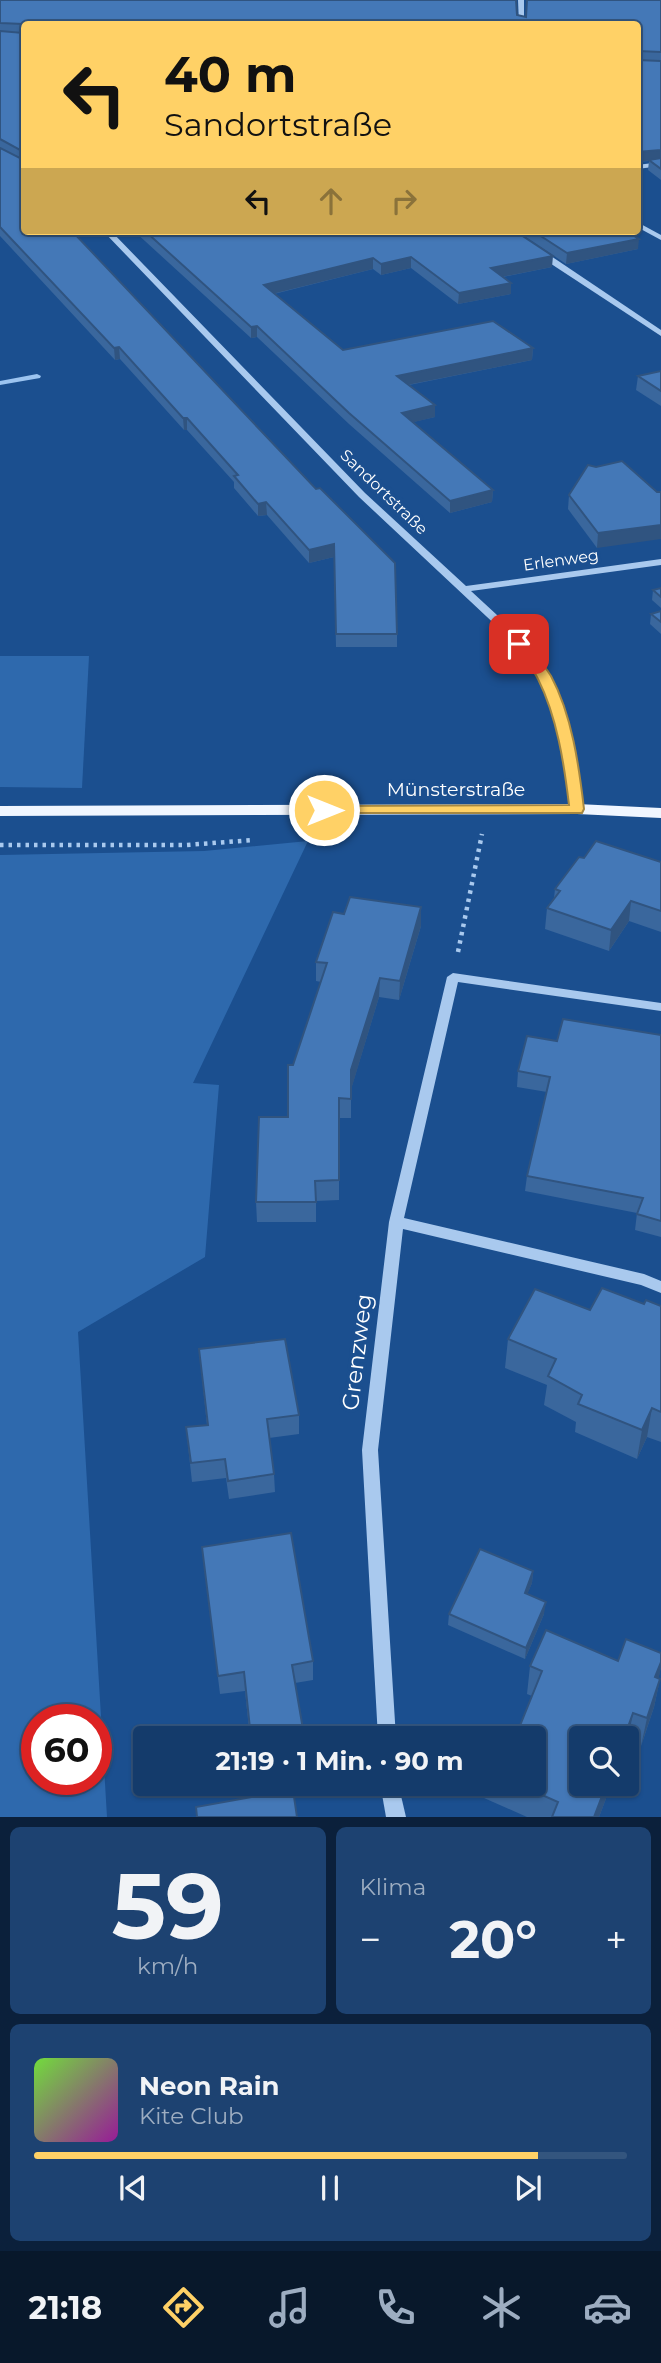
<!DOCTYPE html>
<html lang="de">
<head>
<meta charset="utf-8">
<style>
  :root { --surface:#143b6b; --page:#1d4271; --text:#f1f3f6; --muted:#9dadc1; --line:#33557e; --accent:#ffd166 }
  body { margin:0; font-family:Montserrat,sans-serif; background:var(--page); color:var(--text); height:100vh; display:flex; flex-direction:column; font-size:26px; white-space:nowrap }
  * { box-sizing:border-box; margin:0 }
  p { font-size:23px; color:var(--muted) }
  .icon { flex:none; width:38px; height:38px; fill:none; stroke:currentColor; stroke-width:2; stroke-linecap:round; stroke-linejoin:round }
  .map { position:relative; height:1817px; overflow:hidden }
  .panel { display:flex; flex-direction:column; gap:10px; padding:10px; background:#0b203b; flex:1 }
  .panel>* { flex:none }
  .top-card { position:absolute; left:21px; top:21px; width:620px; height:214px; border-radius:7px; box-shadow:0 2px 5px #0004,0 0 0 2px var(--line); background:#ffd166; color:#111; overflow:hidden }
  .fabs { position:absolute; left:569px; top:1726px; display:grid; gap:14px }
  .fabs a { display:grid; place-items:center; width:70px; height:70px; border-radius:7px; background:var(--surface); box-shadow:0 2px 5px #0004,0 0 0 2px var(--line); font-size:35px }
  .speed { position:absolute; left:21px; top:1704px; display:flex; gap:14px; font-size:35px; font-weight:700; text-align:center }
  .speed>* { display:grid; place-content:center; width:91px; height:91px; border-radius:50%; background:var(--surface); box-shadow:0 2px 5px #0004,0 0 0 2px var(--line); line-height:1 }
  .speed .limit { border:10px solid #d22; background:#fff; color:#111 }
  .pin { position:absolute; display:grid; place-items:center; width:60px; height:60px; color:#fff; margin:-30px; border-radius:14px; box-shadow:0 4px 10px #0006 }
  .me { position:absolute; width:77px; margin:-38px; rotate:90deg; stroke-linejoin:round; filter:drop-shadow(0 0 5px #0008) }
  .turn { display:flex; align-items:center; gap:24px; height:147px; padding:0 28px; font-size:32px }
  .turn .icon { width:91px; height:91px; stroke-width:2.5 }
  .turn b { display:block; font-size:49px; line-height:60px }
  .lanes { display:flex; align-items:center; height:66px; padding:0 28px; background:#0003; justify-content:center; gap:35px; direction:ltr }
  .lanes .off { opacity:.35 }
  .big { font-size:52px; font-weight:700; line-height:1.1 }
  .panel .card { flex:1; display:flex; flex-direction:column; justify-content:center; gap:10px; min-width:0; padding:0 24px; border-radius:10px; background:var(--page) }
  .panel .dial { align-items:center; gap:0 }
  .dial b { font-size:91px; line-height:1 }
  .song { display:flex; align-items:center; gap:21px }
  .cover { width:84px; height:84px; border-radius:10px; background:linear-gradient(135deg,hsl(100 70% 55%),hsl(300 70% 35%)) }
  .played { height:7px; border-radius:4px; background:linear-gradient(90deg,var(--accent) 85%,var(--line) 85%) }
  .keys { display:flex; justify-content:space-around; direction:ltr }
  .heat { display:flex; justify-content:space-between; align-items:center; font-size:38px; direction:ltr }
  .panel .tiles { flex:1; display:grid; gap:10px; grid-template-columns:1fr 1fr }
  .card:last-child { grid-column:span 2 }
  .trip { position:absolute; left:133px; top:1726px; width:413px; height:70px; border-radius:7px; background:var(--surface); box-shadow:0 2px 5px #0004,0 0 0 2px var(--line); font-weight:700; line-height:70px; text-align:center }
  .menu { display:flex; height:112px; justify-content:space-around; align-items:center; background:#08182b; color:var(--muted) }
  .menu .icon { width:49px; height:49px }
  .menu .on { color:var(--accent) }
  .menu b { font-size:32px; color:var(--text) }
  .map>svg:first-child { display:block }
</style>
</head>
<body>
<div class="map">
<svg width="661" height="1817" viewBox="0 0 661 1817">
  <rect width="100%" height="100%" fill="#1b4f8f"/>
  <g fill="#2e69ad" fill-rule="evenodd">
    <polygon points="0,656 89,656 82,788 0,787"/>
    <path d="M308,841L193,1083L219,1085L205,1257L78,1332L107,1817H0V855L204,851ZM37,1720H96V1780H37Z"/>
  </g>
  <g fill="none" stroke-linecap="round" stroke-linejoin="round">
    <polygon fill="#9cc4f0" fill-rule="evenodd" points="37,374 41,376 40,378 0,385 0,381"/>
    <g stroke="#a9c9ee" stroke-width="4.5" stroke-dasharray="3.5 5" stroke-linecap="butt">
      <polyline points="0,845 187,845 254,840"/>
      <polyline points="458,952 482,834"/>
    </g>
    <g fill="#a9c9ee" fill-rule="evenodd">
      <polygon points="518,0 524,0 524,24 519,24"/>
      <polygon points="661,162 661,166 637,169 637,165"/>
      <polygon points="637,222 661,235 661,240 637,227"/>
      <polygon points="103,231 111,231 365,493 466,586 661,559 661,565 471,591 510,627 549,676 565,719 578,768 583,809 581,811 577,812 571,809 566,768 555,719 539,677 502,631 359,497"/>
      <polygon points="536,250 542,250 661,330 661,336 536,254"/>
      <polygon points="453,973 661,1003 661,1011 458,982 404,1218 644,1274 661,1281 661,1293 641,1285 403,1229 378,1450 396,1738 378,1738 362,1450 389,1222 447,977"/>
      <polygon points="380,1783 398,1783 406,1817 386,1817"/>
    </g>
    <polygon fill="#f0f6ff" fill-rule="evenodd" points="577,804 661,808 661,818 577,814 0,816 0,806"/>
  </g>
  <g fill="#3a679d">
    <polygon points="0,0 517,15 526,17 661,0 661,180 648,170 649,161 637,162 637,24 24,24 24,231 72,231 397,634 397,647 336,647 334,557 309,563 267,515 258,516 234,488 234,482 187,430 184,430 120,359 115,360 0,236"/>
    <polygon points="134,231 515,231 552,267 503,277 511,294 458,304 411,268 381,275 373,269 274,294 343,350 533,348 532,360 409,385 435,405 435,417 413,422 493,490 492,502 450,513 349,424 257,337 251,338"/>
    <polygon points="517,231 626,231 638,249 566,264"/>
    <polygon points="661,371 661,406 636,390 638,376"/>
    <polygon points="622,461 597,548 568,509 569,495 596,467"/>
    <polygon points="661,588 661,608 652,600 653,590"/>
    <polygon points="661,611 661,634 650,624 651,614"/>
    <polygon points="584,858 661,862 661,932 629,921 609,951 545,929 547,908 554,898 555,889"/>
    <polygon points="421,907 421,926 399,1000 379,997 351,1089 351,1118 339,1118 339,1200 316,1201 316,1222 257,1222 256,1202 288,1117 293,1065 321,982 316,981 316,962 344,914"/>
    <polygon points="661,1035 661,1237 635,1230 637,1213 525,1191 527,1176 547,1092 517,1087 518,1071 557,1041"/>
    <polygon points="644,1304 661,1306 661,1442 647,1437 637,1459 575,1432 576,1422 544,1405 547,1385 505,1368 508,1339 590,1310"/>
    <polygon points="199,1349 299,1415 299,1434 269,1438 274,1474 275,1492 229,1499 226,1478 192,1482 186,1427 207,1425"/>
    <polygon points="202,1547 313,1661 313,1680 295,1683 305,1738 250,1738 245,1691 220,1694"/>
    <polygon points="533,1571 532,1583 527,1594 544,1614 525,1659 448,1625 449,1614"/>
    <polygon points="618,1661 661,1667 658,1679 660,1679 654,1707 641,1746 628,1740 599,1817 527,1817 484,1798 485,1783 534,1783 532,1696 527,1694 530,1666"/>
  </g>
  <g fill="#305480">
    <polygon points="661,150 661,159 637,162 638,152"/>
    <polygon points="639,239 638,249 566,264 567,253"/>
    <polygon points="553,256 552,267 491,279 491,268"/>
    <polygon points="411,257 411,268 381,275 381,264"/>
    <polygon points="373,258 373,269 264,296 264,285"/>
    <polygon points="511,283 511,294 458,304 459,293"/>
    <polygon points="257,326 257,337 251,338 251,327"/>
    <polygon points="119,347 120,359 115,360 114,348"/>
    <polygon points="533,348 532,360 397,387 397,376"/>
    <polygon points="435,405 435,417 402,425 402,413"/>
    <polygon points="183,418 187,418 187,430 184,430"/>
    <polygon points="493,490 492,502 450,513 450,501"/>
    <polygon points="266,502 267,515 258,516 258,504"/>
    <polygon points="661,525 661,539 597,548 598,533"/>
    <polygon points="334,544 334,557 309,563 309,550"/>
    <polygon points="631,901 629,921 609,951 611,930"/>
    <polygon points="421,907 421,926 399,1000 400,981"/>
    <polygon points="380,978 379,997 351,1090 351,1070"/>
    <polygon points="652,1408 647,1437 637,1459 642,1430"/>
    <polygon points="533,1571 532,1583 523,1605 525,1593"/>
    <polygon points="546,1602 544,1614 525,1659 526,1648"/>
    <polygon points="661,1662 661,1667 658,1682 655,1677"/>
    <polygon points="660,1679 654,1707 641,1746 647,1718"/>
    <polygon points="633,1713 628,1740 626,1744 626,1738 624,1738"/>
    <polygon points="607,1783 612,1783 599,1817 594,1817"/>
  </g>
  <g fill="#4478b7" stroke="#305480" stroke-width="2">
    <polygon points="0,0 516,0 517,15 526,17 527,0 661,0 661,52 638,51 637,52 637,24 24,25 23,24 0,23"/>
    <polygon points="24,29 24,153 24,152 0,139 0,31 23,33"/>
    <polygon points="637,58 638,60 661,61 661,150 637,152"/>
    <polygon points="0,148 24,160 24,231 72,231 316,489 320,488 395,563 397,634 336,634 334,544 309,550 266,502 258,504 234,476 238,475 187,418 183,418 119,347 114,348 0,227"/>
    <polygon points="661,158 661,169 649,160"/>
    <polygon points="145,231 515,231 553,256 491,268 511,283 459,293 411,257 381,264 373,258 264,285 343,350 493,321 533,348 397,376 435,405 402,413 493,490 450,501 349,413 257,326 251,327"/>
    <polygon points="533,231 626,231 639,239 567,253"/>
    <polygon points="661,371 661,391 638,376"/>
    <polygon points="622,461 657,492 661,492 661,525 598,533 569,495 588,465 596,467"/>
    <polygon points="661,588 661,597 653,590"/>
    <polygon points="661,611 661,622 651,614"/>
    <polygon points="596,841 661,862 661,911 631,901 611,930 547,908 560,891 555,889 579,857 584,858"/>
    <polygon points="350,897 421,907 400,981 380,978 351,1070 351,1099 339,1098 339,1180 315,1181 316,1202 256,1202 259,1117 288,1117 288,1065 293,1065 327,963 316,962 333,912 344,914"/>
    <polygon points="563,1019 661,1035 661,1221 637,1214 643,1198 527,1176 550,1077 518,1071 527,1036 557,1041"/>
    <polygon points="602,1288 644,1304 646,1300 661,1306 661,1412 652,1408 642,1430 578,1404 582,1395 548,1376 556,1359 508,1339 535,1289 590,1310"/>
    <polygon points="285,1339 299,1415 267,1419 274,1474 228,1481 225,1459 191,1463 186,1427 208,1425 199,1349"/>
    <polygon points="291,1533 313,1661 292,1665 304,1735 289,1738 251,1738 244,1672 218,1676 202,1547"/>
    <polygon points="480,1549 533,1571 525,1593 546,1602 526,1648 449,1614"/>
    <polygon points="546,1630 618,1661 626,1639 661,1653 661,1662 655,1677 660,1679 647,1718 633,1713 624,1738 581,1738 581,1783 607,1783 594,1817 552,1817 558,1802 515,1783 534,1783 534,1738 515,1738 542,1671 530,1666"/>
    <polygon points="256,1783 292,1783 297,1817 197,1817 196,1807 258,1796"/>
  </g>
  <path fill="#ffd166" stroke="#a68842" stroke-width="2" d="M519,640L523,642C532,652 544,664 551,676C572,715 579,766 584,809L582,813H318L316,810L324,806L569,805C564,763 557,717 538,679C532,666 520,656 512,644Z"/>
  <g text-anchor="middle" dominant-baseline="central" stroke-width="7" stroke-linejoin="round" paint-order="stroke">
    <g font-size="16" fill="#fff" stroke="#1b4f8f">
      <text transform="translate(384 492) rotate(44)">Sandortstraße</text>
      <text transform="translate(561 560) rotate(-8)">Erlenweg</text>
    </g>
    <g font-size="19" fill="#fff" stroke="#1b4f8f">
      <text x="456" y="789">Münsterstraße</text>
    </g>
    <g font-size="23" fill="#fff" stroke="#1b4f8f">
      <text transform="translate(357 1352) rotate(-83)">Grenzweg</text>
    </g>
  </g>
</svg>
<div class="fabs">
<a><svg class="icon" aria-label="search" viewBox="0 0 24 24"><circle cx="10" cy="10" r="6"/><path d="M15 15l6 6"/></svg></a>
</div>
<div class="speed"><div class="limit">60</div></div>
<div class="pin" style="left:519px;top:644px;background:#d93025"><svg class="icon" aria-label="arrive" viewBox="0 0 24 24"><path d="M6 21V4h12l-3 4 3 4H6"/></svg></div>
<svg class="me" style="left:324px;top:810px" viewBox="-20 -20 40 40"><circle r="17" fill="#ffd166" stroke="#fff" stroke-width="3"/><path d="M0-11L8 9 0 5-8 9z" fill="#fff"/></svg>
<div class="trip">21:19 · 1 Min. · 90 m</div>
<div class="top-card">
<div class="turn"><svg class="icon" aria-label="left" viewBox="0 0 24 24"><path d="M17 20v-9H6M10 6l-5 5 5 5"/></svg><div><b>40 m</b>Sandortstraße</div></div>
<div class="lanes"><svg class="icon" aria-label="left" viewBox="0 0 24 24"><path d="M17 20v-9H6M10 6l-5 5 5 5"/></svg><svg class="icon off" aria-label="ahead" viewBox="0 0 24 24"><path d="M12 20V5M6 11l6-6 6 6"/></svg><svg class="icon off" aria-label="right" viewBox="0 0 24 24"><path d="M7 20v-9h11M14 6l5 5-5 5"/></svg></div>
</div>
</div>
<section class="panel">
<div class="tiles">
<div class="card dial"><b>59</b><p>km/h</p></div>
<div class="card"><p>Klima</p>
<div class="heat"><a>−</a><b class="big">20°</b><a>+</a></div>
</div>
<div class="card">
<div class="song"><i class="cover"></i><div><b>Neon Rain</b><p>Kite Club</p></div></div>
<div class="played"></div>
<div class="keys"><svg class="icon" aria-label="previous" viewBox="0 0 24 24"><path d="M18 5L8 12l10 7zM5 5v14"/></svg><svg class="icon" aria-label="pause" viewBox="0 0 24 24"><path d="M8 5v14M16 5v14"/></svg><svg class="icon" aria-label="next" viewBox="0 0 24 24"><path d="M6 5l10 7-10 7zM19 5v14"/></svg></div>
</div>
</div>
</section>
<nav class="menu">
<b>21:18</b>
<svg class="icon on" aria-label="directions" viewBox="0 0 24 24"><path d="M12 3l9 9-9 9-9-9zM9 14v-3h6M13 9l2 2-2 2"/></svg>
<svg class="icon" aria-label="music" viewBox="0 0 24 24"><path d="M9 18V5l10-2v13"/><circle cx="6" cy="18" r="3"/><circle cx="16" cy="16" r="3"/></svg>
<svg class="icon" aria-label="phone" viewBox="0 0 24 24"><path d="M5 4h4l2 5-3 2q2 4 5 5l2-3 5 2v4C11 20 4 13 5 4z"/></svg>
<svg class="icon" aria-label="climate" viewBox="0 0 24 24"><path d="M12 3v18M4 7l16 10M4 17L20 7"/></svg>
<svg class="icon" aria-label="car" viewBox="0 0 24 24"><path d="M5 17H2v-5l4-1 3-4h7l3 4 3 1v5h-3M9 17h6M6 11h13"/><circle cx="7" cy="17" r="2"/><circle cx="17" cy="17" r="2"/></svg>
</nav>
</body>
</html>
